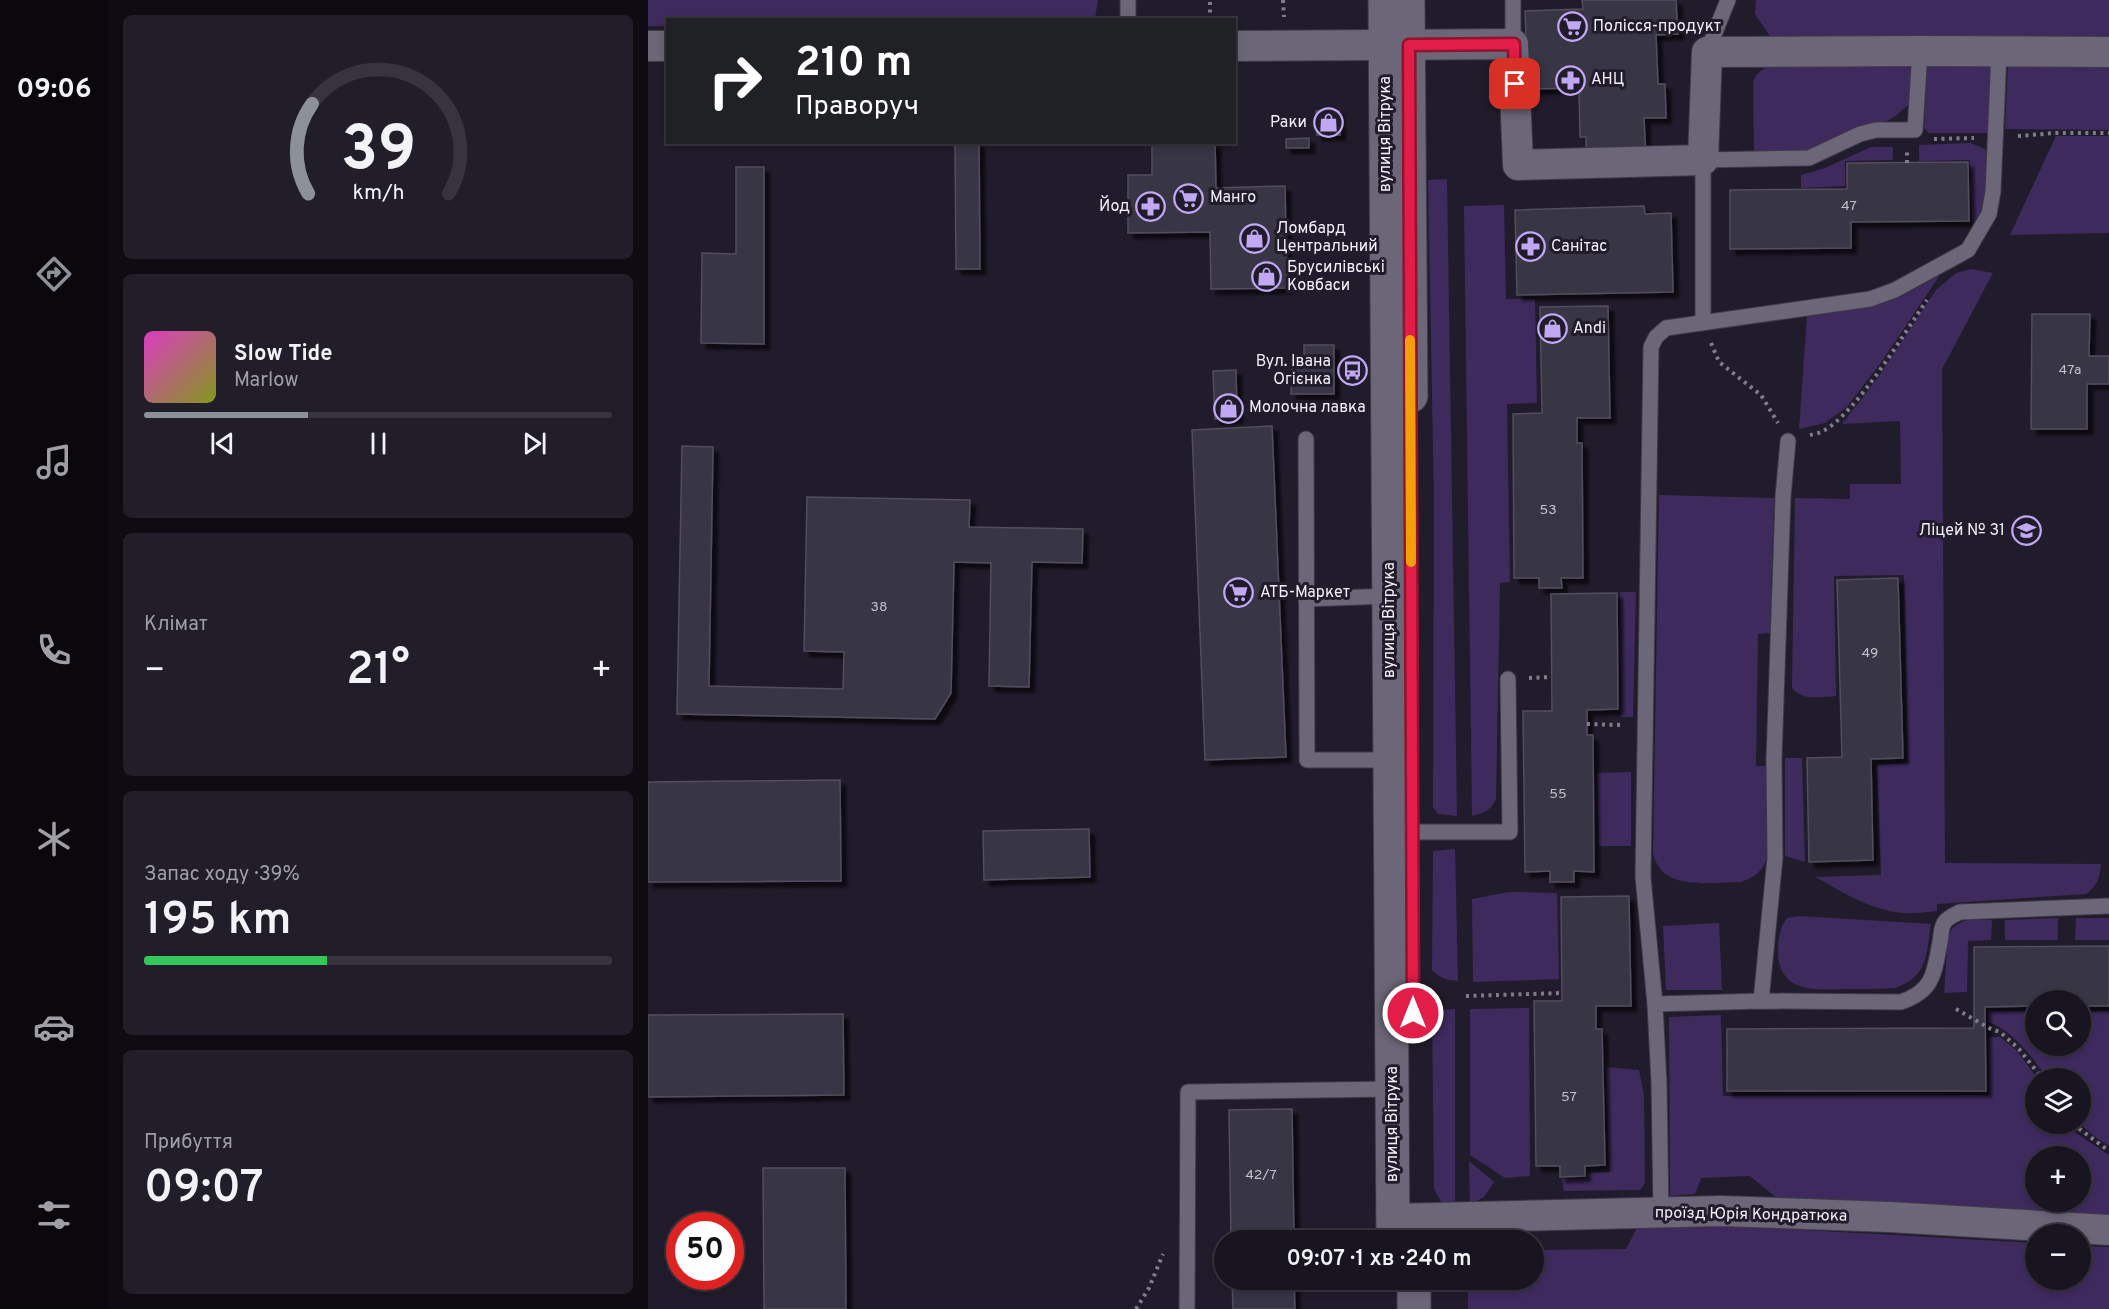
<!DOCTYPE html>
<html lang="uk">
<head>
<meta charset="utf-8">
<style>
  :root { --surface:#191520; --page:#221e29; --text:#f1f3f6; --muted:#9f9fa5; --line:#37343e; --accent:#8c9099 }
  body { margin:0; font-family:Overpass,sans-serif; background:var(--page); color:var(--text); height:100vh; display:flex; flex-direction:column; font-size:22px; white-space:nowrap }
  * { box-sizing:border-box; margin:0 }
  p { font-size:20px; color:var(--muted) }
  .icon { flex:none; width:33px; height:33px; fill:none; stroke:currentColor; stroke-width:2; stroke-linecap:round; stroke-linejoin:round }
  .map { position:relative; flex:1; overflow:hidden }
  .details { display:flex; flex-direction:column; gap:15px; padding:15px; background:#0e0c12; width:540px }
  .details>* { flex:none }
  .guide { position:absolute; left:18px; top:18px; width:570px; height:126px; border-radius:0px; box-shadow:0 3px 9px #0003,0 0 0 2px var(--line); background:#202124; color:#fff; overflow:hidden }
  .controls { position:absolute; left:1377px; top:990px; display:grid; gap:12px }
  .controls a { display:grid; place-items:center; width:66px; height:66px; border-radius:50%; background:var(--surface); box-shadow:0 3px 9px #0003,0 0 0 2px var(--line); font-size:30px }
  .speed { position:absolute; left:18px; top:1212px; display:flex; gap:12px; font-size:30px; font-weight:700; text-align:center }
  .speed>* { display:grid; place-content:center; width:78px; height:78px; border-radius:50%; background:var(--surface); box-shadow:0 3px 9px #0003,0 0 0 2px var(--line); line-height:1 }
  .speed .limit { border:9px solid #d22; background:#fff; color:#111 }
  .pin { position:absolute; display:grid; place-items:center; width:51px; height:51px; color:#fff; margin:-26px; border-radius:12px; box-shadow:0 3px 9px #0006 }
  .me { position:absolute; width:66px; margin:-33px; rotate:0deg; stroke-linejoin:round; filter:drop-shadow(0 0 4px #0008) }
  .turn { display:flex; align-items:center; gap:21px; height:126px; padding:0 30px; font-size:27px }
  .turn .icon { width:78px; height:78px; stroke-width:2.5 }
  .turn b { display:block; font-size:42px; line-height:51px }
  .big { font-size:45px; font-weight:600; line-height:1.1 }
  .details .widget { flex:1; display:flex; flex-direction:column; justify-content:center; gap:9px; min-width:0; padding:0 21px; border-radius:9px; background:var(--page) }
  .details .dial { align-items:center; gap:0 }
  .dial svg { height:156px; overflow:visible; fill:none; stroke:var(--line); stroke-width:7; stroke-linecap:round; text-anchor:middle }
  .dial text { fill:var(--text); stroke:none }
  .song { display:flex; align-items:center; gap:18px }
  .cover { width:72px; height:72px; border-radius:9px; background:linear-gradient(135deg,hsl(310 70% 55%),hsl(70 70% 35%)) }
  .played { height:6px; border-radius:3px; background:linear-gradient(90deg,var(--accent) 35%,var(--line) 35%) }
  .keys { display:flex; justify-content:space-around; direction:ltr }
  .heat { display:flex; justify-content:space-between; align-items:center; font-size:33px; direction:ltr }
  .charge { height:9px; border-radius:4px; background:linear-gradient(90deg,#34c759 39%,var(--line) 0) }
  .trip { position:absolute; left:566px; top:1230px; width:330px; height:60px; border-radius:30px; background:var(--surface); box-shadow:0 3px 9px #0003,0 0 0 2px var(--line); font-weight:600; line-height:60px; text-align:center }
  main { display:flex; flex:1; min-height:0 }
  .dock { display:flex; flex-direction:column; width:108px; justify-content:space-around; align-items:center; background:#0a080d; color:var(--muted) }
  .dock .icon { width:42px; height:42px }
  .dock .on { color:var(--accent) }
  .dock b { font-size:27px; color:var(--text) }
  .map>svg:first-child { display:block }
</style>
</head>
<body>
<main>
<nav class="dock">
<b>09:06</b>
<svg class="icon on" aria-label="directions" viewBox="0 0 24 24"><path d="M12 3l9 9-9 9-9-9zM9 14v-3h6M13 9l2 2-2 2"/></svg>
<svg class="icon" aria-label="music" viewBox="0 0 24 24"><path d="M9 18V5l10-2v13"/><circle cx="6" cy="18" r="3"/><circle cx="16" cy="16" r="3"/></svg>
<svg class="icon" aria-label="phone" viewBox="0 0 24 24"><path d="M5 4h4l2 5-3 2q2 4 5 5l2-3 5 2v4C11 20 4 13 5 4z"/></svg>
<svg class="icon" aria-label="climate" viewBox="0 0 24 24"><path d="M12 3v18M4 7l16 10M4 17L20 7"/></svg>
<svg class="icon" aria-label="car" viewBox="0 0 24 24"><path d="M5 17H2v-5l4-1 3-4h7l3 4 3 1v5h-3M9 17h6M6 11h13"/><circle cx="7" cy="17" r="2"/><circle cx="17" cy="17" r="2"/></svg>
<svg class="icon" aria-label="filters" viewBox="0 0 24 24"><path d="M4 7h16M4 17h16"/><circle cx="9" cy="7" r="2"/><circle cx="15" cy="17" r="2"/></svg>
</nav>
<section class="details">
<div class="widget dial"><svg viewBox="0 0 100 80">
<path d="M14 69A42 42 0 1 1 86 69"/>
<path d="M14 69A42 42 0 0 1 16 23" stroke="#8c9099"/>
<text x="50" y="56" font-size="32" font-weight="700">39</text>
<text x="50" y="72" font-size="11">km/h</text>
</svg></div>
<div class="widget">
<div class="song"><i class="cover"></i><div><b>Slow Tide</b><p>Marlow</p></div></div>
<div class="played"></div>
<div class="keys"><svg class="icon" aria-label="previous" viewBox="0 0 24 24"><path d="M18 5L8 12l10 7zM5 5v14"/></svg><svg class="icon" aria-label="pause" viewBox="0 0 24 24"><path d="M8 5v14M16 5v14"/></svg><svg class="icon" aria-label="next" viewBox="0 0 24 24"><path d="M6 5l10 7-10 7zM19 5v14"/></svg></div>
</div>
<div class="widget"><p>Клімат</p>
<div class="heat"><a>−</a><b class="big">21°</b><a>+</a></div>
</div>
<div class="widget"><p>Запас ходу · 39%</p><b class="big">195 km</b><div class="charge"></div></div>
<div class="widget"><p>Прибуття</p><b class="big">09:07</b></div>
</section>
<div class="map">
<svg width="1461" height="1309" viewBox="0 0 1461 1309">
  <defs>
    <filter id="shadow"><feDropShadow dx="5.5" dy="5.5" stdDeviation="1.5" flood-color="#0009"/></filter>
  </defs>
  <rect width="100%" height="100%" fill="#211c2b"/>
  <g fill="#3f2a5e" fill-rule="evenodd">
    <polygon points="0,0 450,0 447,19 20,20 19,26 0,26"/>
    <polygon points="1108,0 1461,0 1461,42 1126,42 1107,14"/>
    <polygon points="1265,60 1263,93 1261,104 1246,117 1239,121 1206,128 1164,151 1106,153 1105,82 1109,74 1126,61"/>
    <polygon points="1279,61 1343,62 1341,133 1281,133 1276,128"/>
    <polygon points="1360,62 1461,63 1461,130 1357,129"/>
    <polygon points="1408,136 1461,136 1461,233 1362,235"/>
    <path d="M1323,143L1337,149C1343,165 1341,194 1335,210C1332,218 1327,225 1324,232L1322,160L1271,161V145Z"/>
    <polygon points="1223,147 1245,147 1245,160 1197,161 1197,186 1153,188 1153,175 1177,168"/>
    <polygon points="799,179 809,816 790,814 785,807 786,501 780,180"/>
    <path d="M856,205L858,299H887L889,403L859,404L862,582L852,583L848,799C843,810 836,813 824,816L816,206Z"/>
    <path d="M1323,269L1345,273L1294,369L1297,863L1453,864C1452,878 1449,886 1438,894L1289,904V911C1278,912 1266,914 1255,913C1222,910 1195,892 1167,877L1233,875L1229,765L1260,763L1256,575L1186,576L1188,696C1172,697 1155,701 1144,688L1147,498L1202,499V484H1253L1252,421L1194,424L1229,379L1288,290L1308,273Z"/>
    <polygon points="1292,275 1234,361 1199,407 1177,423 1151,429 1159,316 1228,305 1252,297"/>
    <path d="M1011,495L1126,498L1122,633L1110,634L1108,766H1118L1119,857C1115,871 1107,877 1093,882C1062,882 1013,892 1005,853Z"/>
    <polygon points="972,592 988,592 985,717 973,717"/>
    <polygon points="1137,758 1154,758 1157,862 1137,856"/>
    <polygon points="983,772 983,846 951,846 949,773"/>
    <path d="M807,849L810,981C798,980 792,978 784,970L785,851Z"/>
    <polygon points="861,892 909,893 911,979 825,982 824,899"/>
    <path d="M1151,916L1283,924C1278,955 1280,977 1247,988C1231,989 1215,989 1199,989C1170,990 1132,994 1130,954C1130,940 1131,929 1139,918Z"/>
    <polygon points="1410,918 1410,940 1357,940 1357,920"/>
    <polygon points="1428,918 1461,918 1461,940 1427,940"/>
    <path d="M1344,920L1343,940L1320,941L1319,992L1296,993L1300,937C1308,916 1325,920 1344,920Z"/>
    <polygon points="1071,923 1074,990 1018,990 1015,926"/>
    <polygon points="881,1008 882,1176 857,1178 822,1155 822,1009"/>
    <polygon points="807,1009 807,1210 795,1205 786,1189 784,1010"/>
    <path d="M1340,1011H1387L1388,1046H1432L1433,1011H1461V1146L1446,1136L1432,1124V1078H1399C1385,1058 1365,1030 1340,1022Z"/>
    <path d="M1073,1015L1075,1096L1341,1095V1037H1352L1368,1050L1389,1078L1388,1124H1418L1422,1129L1461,1155V1217L1130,1199L1102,1176L1053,1178L1047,1194L1022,1196L1021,1017ZM1388,1156H1432V1202H1388Z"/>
    <polygon points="958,1067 991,1070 996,1095 997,1183 992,1190 916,1191 914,1179 938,1178 939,1173 961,1172"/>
    <polygon points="821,1161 846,1182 836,1197 822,1205"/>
    <polygon points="1059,1220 1102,1227 1387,1243 1388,1280 1432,1280 1433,1246 1461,1247 1461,1309 820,1309 820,1280 885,1280 885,1250 978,1249 992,1222"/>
    <polygon points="820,1224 865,1225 877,1240 820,1240"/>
  </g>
  <g fill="#393444" stroke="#524d5d" stroke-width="1.5" filter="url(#shadow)">
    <polygon points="934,0 1028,0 1030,34 1008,35 1010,84 1017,84 1018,118 996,118 998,157 938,158 938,137 932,137 931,88 880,89 877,11 935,9"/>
    <polygon points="668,111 691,111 692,135 669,135"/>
    <polygon points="661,138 661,148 638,148 638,139"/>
    <polygon points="307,142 331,142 332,269 308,269"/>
    <polygon points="504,142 567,142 568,188 637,186 639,288 563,289 562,232 480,233 480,175 504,175"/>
    <polygon points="1320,162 1321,221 1203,222 1203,248 1082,249 1082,190 1199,189 1199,163"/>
    <polygon points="88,167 116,167 116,344 53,343 54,253 88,254"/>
    <polygon points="996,206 997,214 1023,213 1025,292 869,295 867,210"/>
    <polygon points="960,306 962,418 929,418 929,443 934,443 935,578 913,578 914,588 891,588 891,578 866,578 865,414 894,413 892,307"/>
    <polygon points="1384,314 1442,314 1441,356 1461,356 1461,384 1439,384 1439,429 1383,429"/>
    <polygon points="656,345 686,345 686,394 643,394 644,361 656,361"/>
    <polygon points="588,370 589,418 567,419 565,371"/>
    <polygon points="624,426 638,757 557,760 544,430"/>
    <polygon points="34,446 65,447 61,686 195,689 196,652 156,651 159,497 322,500 321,527 435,529 434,563 384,562 381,687 341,686 343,563 306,562 303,693 287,719 29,714"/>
    <polygon points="1250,578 1255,758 1223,759 1225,860 1161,862 1159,758 1194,757 1189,580"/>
    <polygon points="969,593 970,709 939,710 939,735 945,735 946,872 926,871 926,882 902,882 902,871 877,872 875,711 904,711 903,594"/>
    <polygon points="192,780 193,881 0,882 0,782"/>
    <polygon points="441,829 442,877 336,880 335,831"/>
    <polygon points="981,896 983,1006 948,1006 948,1029 954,1029 957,1165 937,1166 937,1176 912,1177 912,1166 888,1166 886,1001 914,1001 913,897"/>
    <polygon points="1461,946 1461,1006 1432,1006 1432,1000 1388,1000 1388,1006 1337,1007 1338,1091 1079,1091 1079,1029 1326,1028 1326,947"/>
    <polygon points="195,1014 196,1095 0,1097 0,1015"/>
    <polygon points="644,1109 646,1240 583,1240 581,1110"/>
    <polygon points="115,1168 197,1168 198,1309 116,1309"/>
    <polygon points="584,1280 646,1280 647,1309 585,1309"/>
  </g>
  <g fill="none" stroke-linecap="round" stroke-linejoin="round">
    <defs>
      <g id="lane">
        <polyline points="480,0 480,20"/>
        <polyline points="865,0 865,44"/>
        <polyline points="1059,52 1080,0"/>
        <polyline points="1055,322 1055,160 1161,158 1212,134 1228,130 1267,130 1272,51"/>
        <polyline points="658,439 659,760 743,760"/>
        <polyline points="658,599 742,596"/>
        <polyline points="765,832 862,832 860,679"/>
        <polyline points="1113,1001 1127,858 1126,759 1135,497 1140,441"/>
        <polyline points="1007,1004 995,877 1003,347 1008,337 1018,328 1222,299 1247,290 1320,250 1341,214 1345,192 1351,52"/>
        <path d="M1013,1213L1011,1083L1007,1004L1113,1001L1253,1002C1286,991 1286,973 1292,942C1293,937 1293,928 1296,923C1299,918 1306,915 1312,912L1461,906"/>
        <polyline points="539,1309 540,1092 745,1089"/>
      </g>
      <g id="street">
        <polyline points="0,46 20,46"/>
        <polyline points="586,46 865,44 870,165 1055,160 1059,52 1272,51 1461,52"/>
        <polyline points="745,1219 1073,1211 1242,1217 1461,1230"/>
      </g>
      <g id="secondary">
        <polyline points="737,0 745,1240"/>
        <polyline points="760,0 763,396"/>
        <polyline points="766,1280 766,1309"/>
      </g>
    </defs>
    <use href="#lane" stroke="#3e3a46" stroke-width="17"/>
    <use href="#street" stroke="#3e3a46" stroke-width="32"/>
    <use href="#secondary" stroke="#3e3a46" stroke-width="35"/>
    <g stroke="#807c89" stroke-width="4" stroke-dasharray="3 4.5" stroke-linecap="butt">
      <polyline points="635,0 636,17"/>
      <polyline points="562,20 562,0"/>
      <polyline points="1370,136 1407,133 1461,133"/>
      <polyline points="1286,139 1326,138"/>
      <polyline points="1259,163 1259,151"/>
      <polyline points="1063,343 1071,362 1113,395 1130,423"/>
      <path d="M1162,435C1166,434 1172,433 1175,431C1209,413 1256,333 1279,300"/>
      <polyline points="881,678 903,677"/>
      <polyline points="939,724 974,725"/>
      <polyline points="818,996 914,993"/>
      <polyline points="1308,1009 1343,1029 1352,1032 1360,1039 1371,1049 1394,1078"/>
      <polyline points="1425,1124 1461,1151"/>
      <polyline points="488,1309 501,1288 515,1254"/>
    </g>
    <use href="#lane" stroke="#6c6778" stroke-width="15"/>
    <use href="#street" stroke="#6c6778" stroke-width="30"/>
    <use href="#secondary" stroke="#6c6778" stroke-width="33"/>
  </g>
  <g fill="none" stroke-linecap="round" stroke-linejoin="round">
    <defs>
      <polyline id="route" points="765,1013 761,45 866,44 867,84"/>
    </defs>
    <use href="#route" stroke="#92132f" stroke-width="15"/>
    <use href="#route" stroke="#e11d48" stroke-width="10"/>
    <polyline stroke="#f59e0b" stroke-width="10" points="762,340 763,562"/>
  </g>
  <defs>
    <symbol id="supermarket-ring" viewBox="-11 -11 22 22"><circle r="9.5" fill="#211c2b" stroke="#c2a7f2" stroke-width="1.5"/><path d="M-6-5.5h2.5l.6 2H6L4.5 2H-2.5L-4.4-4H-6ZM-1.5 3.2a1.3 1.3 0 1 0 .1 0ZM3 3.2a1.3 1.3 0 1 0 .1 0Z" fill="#c2a7f2"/></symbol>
    <symbol id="pharmacy-ring" viewBox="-11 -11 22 22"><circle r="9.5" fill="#211c2b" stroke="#c2a7f2" stroke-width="1.5"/><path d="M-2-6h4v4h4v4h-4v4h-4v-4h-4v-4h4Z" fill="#c2a7f2"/></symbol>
    <symbol id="shop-ring" viewBox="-11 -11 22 22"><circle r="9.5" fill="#211c2b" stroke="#c2a7f2" stroke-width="1.5"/><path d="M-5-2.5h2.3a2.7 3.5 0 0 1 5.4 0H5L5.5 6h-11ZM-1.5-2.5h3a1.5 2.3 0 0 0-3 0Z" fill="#c2a7f2"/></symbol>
    <symbol id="bus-ring" viewBox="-11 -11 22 22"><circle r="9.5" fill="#211c2b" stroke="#c2a7f2" stroke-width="1.5"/><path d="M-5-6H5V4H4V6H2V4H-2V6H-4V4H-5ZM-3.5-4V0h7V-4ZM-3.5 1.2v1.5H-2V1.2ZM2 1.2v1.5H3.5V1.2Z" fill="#c2a7f2"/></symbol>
    <symbol id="school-ring" viewBox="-11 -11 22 22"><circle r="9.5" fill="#211c2b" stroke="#c2a7f2" stroke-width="1.5"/><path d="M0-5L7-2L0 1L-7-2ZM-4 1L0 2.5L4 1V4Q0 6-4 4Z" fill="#c2a7f2"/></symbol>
  </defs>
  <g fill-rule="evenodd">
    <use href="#supermarket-ring" x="908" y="10" width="33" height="33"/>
    <use href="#pharmacy-ring" x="906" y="64" width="33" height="33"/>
    <use href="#shop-ring" x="664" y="106" width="33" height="33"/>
    <use href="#supermarket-ring" x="524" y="182" width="33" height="33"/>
    <use href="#pharmacy-ring" x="486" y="190" width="33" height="33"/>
    <use href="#shop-ring" x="590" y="222" width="33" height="33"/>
    <use href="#pharmacy-ring" x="866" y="230" width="33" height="33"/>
    <use href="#shop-ring" x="602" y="260" width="33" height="33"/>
    <use href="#shop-ring" x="888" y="312" width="33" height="33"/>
    <use href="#bus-ring" x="688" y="354" width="33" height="33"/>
    <use href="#shop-ring" x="564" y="392" width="33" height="33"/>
    <use href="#school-ring" x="1362" y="514" width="33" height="33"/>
    <use href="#supermarket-ring" x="574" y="576" width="33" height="33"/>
  </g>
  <g text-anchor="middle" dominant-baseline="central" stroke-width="6" stroke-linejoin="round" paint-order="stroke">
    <g font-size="14" fill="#c4c0cc">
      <text x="1201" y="206">47</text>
      <text x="1422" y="370">47а</text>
      <text x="900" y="510">53</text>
      <text x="231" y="607">38</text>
      <text x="1222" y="653">49</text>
      <text x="910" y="794">55</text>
      <text x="921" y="1097">57</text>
      <text x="613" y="1175">42/7</text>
    </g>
    <g font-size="16" fill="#f2eff9" stroke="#211c2b" text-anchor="start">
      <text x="945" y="27">Полісся-продукт</text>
      <text x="943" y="80">АНЦ</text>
      <text x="659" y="123" text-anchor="end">Раки</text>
      <text x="562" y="198">Манго</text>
      <text x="482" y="207" text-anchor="end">Йод</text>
      <text x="628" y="229">Ломбард<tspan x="628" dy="18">Центральний</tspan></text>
      <text x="903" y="247">Санітас</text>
      <text x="639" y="268">Брусилівські<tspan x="639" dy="18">Ковбаси</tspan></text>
      <text x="925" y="329">Andi</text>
      <text x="683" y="362" text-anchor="end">Вул. Івана<tspan x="683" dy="18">Огієнка</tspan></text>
      <text x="601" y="408">Молочна лавка</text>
      <text x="1357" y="531" text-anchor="end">Ліцей № 31</text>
      <text x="612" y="593">АТБ-Маркет</text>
    </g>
    <g font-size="16" fill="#f2eff9" stroke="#211c2b">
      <text transform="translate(738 134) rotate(-90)">вулиця Вітрука</text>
      <text transform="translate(742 620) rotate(-90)">вулиця Вітрука</text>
      <text transform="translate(745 1124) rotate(-90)">вулиця Вітрука</text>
      <text transform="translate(1103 1215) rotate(1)">проїзд Юрія Кондратюка</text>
    </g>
  </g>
</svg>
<div class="controls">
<a><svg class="icon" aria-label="search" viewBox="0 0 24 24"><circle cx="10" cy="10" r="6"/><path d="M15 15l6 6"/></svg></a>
<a><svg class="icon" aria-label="layers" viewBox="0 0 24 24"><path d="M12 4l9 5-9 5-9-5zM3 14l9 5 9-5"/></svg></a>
<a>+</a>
<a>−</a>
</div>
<div class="speed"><div class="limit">50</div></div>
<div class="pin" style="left:867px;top:84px;background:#d93025"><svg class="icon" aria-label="arrive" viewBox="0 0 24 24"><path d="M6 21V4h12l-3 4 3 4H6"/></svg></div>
<svg class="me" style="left:765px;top:1013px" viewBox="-20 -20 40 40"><circle r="17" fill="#e11d48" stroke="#fff" stroke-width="3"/><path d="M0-11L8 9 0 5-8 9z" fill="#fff"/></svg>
<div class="trip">09:07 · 1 хв · 240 m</div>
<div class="guide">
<div class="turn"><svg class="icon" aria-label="right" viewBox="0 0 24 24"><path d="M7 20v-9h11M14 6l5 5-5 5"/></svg><div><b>210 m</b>Праворуч</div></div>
</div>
</div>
</main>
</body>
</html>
